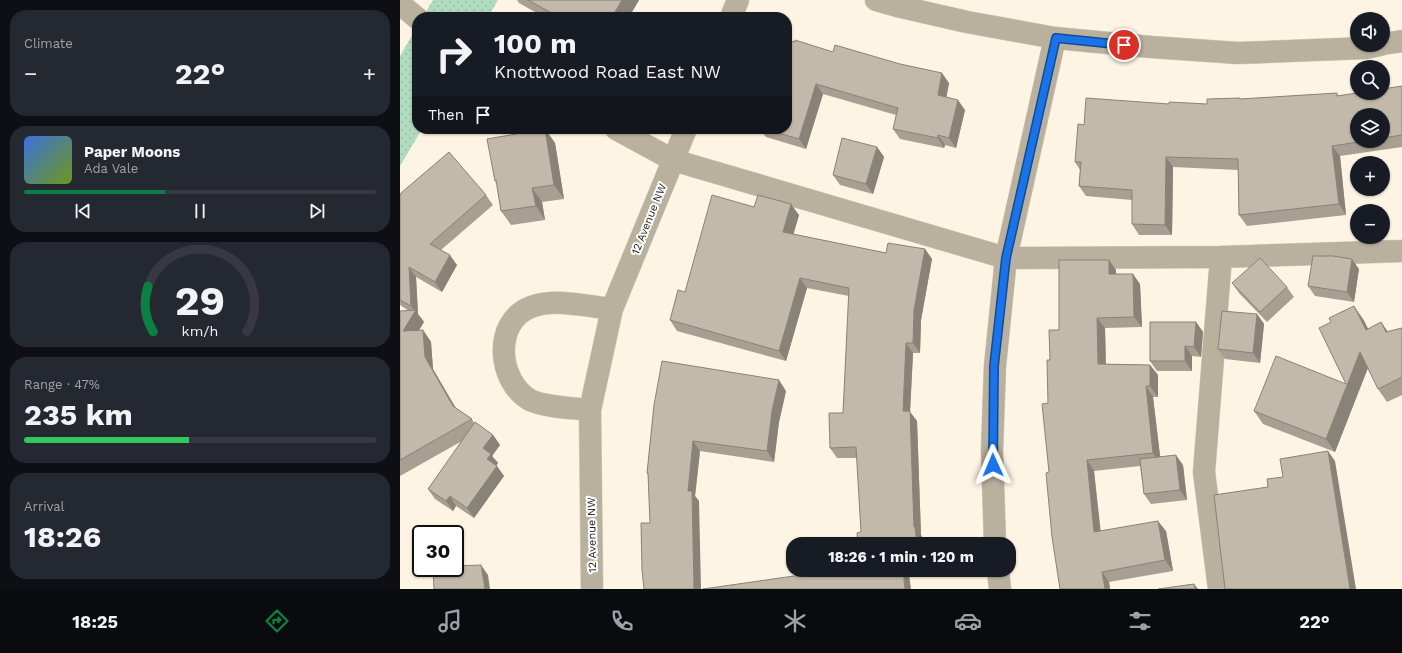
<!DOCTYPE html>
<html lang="en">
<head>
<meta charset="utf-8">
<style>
  :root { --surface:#171b24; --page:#242831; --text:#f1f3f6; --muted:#9ea1a6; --line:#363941; --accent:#0b8043 }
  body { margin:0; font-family:"Work Sans",sans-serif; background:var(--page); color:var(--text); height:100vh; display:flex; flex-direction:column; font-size:15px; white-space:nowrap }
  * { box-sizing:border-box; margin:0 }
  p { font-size:13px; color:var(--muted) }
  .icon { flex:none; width:22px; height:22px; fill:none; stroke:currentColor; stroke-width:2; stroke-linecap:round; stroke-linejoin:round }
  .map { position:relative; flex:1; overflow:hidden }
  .sheet { display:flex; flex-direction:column; gap:10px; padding:10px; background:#0d0f14; width:400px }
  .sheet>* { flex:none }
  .guide { position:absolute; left:12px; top:12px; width:380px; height:122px; border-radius:16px; box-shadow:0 1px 3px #0004; background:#171b24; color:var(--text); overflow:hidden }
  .fabs { position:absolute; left:950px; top:12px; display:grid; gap:8px }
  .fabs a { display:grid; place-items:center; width:40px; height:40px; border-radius:50%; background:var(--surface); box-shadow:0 1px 3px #0004; font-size:20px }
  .speed { position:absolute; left:12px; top:525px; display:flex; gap:8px; font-size:20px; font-weight:700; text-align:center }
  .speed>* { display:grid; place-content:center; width:52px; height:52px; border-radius:50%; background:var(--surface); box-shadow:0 1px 3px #0004; line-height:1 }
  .speed .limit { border:2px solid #111; border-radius:6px; background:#fff; color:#111 }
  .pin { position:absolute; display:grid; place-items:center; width:34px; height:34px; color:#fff; margin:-17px; border:2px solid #fff; border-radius:50%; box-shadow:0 1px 4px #0007 }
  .me { position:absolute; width:44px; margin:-22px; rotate:359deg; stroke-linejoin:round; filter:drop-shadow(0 0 3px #0008) }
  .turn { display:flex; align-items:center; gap:14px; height:84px; padding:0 16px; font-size:18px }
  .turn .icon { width:52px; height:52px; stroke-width:2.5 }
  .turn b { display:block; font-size:28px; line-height:34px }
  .then { display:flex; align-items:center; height:38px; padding:0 16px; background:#0003; gap:8px; font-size:15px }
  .big { font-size:30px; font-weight:700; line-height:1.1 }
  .sheet .tile { flex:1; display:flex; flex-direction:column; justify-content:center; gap:6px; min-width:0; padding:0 14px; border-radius:16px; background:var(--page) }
  .sheet .dial { align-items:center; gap:0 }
  .dial svg { height:104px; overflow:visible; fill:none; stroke:var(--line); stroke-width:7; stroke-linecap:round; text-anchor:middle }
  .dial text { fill:var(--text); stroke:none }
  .song { display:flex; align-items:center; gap:12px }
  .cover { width:48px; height:48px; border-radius:6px; background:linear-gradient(135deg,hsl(220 70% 55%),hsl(80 70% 35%)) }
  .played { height:4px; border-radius:2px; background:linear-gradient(90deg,var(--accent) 40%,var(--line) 40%) }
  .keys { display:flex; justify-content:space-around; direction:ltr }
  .heat { display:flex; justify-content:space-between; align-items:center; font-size:22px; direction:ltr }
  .charge { height:6px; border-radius:3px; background:linear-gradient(90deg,#34c759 47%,var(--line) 0) }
  .trip { position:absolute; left:386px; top:537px; width:230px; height:40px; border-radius:16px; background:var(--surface); box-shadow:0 1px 3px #0004; font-weight:700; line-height:40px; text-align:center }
  .tabs { display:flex; height:64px; justify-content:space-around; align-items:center; background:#090b0e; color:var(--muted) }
  .tabs .icon { width:28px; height:28px }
  .tabs .on { color:var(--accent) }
  .tabs b { font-size:18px; color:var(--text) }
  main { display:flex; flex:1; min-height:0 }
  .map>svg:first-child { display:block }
</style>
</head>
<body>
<main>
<section class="sheet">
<div class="tile"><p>Climate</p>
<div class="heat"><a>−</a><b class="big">22°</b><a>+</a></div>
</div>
<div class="tile">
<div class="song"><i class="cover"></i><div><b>Paper Moons</b><p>Ada Vale</p></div></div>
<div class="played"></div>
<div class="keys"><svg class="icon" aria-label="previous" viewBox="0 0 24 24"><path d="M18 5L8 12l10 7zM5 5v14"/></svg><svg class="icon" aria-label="pause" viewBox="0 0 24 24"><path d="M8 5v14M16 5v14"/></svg><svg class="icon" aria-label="next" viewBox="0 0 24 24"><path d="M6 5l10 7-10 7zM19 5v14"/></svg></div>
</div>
<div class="tile dial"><svg viewBox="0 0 100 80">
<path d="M14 69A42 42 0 1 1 86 69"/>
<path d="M14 69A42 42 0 0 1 10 34" stroke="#0b8043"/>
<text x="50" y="56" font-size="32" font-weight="700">29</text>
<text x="50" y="72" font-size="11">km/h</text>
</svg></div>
<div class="tile"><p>Range · 47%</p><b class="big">235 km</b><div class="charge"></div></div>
<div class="tile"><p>Arrival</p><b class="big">18:26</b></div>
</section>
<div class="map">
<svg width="1002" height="589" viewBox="0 0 1002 589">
  <defs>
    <pattern id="grass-dots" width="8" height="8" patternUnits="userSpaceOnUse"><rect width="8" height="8" fill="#b0dbbe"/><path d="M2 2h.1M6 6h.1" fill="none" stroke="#97bba3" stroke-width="1.8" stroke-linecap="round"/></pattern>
  </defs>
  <rect width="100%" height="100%" fill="#fef4e4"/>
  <g fill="url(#grass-dots)">
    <polygon points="33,0 98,0 88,17 23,17"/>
    <polygon points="17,27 17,129 22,129 0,166 0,56"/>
  </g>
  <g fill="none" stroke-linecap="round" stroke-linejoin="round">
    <defs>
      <g id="minor">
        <polyline points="476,0 497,6 567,22 655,38 751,47 838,53 966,48 980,45"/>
        <polyline points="0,4 17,18"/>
        <polyline points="331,17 338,0"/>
        <polyline points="983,44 1002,41"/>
        <polyline points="216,129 273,160 606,258 821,257 1002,251"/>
        <path d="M190,410C174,408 144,407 130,400C98,382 92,322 131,307C155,298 187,306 212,309"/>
        <polyline points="595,544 592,450 595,366 606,258 655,38"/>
        <polyline points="598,570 600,589"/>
        <polyline points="192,589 190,410 212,309 286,129"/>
        <polyline points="819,589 804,472 821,257"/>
      </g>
    </defs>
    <use href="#minor" stroke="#dad1c3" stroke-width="23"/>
    <use href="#minor" stroke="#b9b19e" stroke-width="22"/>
  </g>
  <g fill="#a89f92" fill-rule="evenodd">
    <polygon points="117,0 239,0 229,17 144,17 119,3"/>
    <polygon points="395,42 433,52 549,83 546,97 565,110 556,148 545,145 544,148 500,139 493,129 496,115 423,94 406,149 366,137 360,129 387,129"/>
    <path d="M1002,86V147L940,156L946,215L847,226L839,215L838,170L773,167L772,235H739L732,224V200L686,196L679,186L680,170L675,162L684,125L769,104H807L841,99L937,93L938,96ZM983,115V141H957Z"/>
    <polygon points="145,129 155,143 164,199 142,202 145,220 111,225 101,211 97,185 95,181"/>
    <polygon points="477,147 484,157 473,194 440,185 433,175"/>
    <polygon points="0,195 86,195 93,205 41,250 57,265 42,292 16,277 18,314 24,322 19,330 23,330 31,342 33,369 56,408 72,419 74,423 93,435 100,445 92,456 98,463 96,466 104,476 74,518 56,506 53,511 35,499 28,489 62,441 0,476 0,311 9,311 0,305"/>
    <polygon points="354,207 399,215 393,234 486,253 525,249 532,259 521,320 520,353 513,353 510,412 517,421 521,535 522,537 461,532 457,458 437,458 430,448 443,413 449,296 407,288 386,361 277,331 270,320 285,292"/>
    <polygon points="959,269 954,302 915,296 908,286"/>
    <polygon points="716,270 716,274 740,284 742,327 705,328 706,364 750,365 758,375 758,397 753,397 760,456 783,465 787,500 751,504 744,494 740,466 694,471 700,531 766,531 773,571 709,582 710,589 649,472 648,403 650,360 659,330"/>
    <polygon points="832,283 887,287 894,297 867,322 839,293"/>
    <polygon points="857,314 864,324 860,363 825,359 818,349"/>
    <polygon points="963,319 968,329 981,322 988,332 1002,328 1002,395 987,402 978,389 968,368 935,452 863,424 854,411 946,384"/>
    <polygon points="796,322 803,332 801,357 792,356 792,371 757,371 750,361"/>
    <polygon points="386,391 379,422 374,462 300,451 295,496 299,501 250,523 248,475 247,473 254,405"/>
    <polygon points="436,570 525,570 526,572 509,574"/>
  </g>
  <g fill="#888277">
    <polygon points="222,0 239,0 229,17 212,17"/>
    <polygon points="542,73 549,83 545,105 538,95"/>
    <polygon points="416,84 423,94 406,149 399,139"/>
    <polygon points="558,100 565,110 556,148 549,138"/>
    <polygon points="145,129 155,143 164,199 154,185"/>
    <polygon points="538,135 545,145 544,148 538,138"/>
    <polygon points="932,146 940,156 946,215 939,204"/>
    <polygon points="477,147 484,157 473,194 466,184"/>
    <polygon points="766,157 773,167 772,235 765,225"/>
    <polygon points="132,188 142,202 145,220 136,206"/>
    <polygon points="391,204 399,215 391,243 383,232"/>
    <polygon points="525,249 532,259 521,320 520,353 513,343 514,310"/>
    <polygon points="50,255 57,265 42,292 35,282"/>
    <polygon points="952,259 959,269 954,302 947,292"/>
    <polygon points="709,260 716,270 716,285 709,274"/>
    <polygon points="9,267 16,277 18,314 24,322 11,343 3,331 15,311 11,306"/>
    <polygon points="733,274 740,284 742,327 734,317"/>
    <polygon points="400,278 407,288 386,361 379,351"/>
    <polygon points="954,306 963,319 975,342 966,330"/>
    <polygon points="857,314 864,324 860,363 853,353"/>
    <polygon points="697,318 705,328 706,374 698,364"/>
    <polygon points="796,322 803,332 801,357 794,347"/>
    <polygon points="981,322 990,335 986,332"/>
    <polygon points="23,330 31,342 33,369 61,418 53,406 25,357"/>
    <polygon points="506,343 513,353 510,412 517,421 521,535 522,537 523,544 517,544 514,527 503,411"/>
    <polygon points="785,346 792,356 792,371 785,361"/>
    <polygon points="960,352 969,365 935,452 926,439"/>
    <polygon points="750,365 758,375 758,397 750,386"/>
    <polygon points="379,380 386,391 379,422 374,462 367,451 372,411"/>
    <polygon points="746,386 753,397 761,464 753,453"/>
    <polygon points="93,435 100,445 92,456 98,463 94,469 87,459 83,448"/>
    <polygon points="293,441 300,451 295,496 299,501 301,589 294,589 288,491"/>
    <polygon points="928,451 935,461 956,589 950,589"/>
    <polygon points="776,455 783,465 787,500 780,490"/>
    <polygon points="687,460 694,471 702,543 694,532"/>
    <polygon points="97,466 104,476 74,518 67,508"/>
    <polygon points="50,496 56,506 53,511 46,501"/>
    <polygon points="758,521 766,531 773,571 765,560"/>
    <polygon points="81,565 88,575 90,589 85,589"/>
    <polygon points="503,570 507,570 509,574 511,589 505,589"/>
    <polygon points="702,572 709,582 710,589 705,589"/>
    <polygon points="794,584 798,589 795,589"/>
  </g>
  <g fill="#c3b9aa" stroke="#888277">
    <polygon points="128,0 222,0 212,17 159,17"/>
    <polygon points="387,40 395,42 395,40 433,52 435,45 500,64 542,73 538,95 558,100 549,138 538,135 538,138 493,129 498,108 416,84 399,139 365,129 387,129"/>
    <polygon points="1002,86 1002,135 983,138 983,115 957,115 957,141 964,141 932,146 939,204 839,215 838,159 766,157 765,225 732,224 732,190 679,186 681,162 675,162 678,124 684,125 686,98 769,104 769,102 807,104 807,99 840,98 840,99 937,93 937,96 957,93 983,93 983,89"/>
    <polygon points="145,129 154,185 132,188 136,206 101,211 96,180 95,181 87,139"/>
    <polygon points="442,138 477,147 466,184 433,175"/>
    <polygon points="49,152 86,195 30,244 50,255 35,282 9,267 11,306 0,300 0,195 1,193"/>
    <polygon points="312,195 354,207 358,195 391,204 383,232 486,253 488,243 525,249 514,310 513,343 506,343 503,411 510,411 514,527 515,527 517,544 458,544 457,533 461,532 456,447 430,448 429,413 443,413 449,288 400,278 379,351 270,320 278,290 285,292"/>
    <polygon points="913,256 933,256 952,259 947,292 908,286"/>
    <polygon points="860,258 887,287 860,312 832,283"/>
    <polygon points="659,260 709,260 709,274 733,274 734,317 697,318 698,364 750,365 750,386 746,386 753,453 687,460 694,532 758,521 765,560 702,572 705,589 660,589 652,537 646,473 649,472 642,404 648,403 647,360 650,360 649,330 659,330"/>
    <polygon points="954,306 966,330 981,322 986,332 1002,328 1002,377 978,389 960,352 926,439 854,411 876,356 946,384 919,328 931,322 929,318"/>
    <polygon points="16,310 3,331 23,330 25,357 53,406 72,419 0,460 0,311"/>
    <polygon points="822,311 857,314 853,353 818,349"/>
    <polygon points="750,322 796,322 794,347 785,346 785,361 750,361"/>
    <polygon points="262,361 379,380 372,411 367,451 293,441 288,491 292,491 294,589 244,589 242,570 241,523 250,523 248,473 247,473 254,405"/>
    <polygon points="75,422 93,435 83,448 91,454 87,459 97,466 67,508 50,496 46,501 28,489"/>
    <polygon points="928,451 950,589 825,589 814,495 868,487 867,479 883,477 880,459"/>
    <polygon points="776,455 780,490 744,494 740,459"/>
    <polygon points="81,565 85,589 34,589 33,568 55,568 55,566"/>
    <polygon points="436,570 503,570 505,589 303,589"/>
    <polygon points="794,584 795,589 758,589"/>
  </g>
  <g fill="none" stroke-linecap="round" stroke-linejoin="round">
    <defs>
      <polyline id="route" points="593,465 594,366 606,258 656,38 724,45"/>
    </defs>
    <use href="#route" stroke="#114b97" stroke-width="10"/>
    <use href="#route" stroke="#1a73e8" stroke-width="7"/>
  </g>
  <g text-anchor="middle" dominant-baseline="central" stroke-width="4" stroke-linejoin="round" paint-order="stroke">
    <g font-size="11" fill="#1f1b16" stroke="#fff">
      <text transform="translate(249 219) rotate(-68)">12 Avenue NW</text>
      <text transform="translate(192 535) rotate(-91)">12 Avenue NW</text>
    </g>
  </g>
</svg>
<div class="fabs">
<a><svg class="icon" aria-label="sound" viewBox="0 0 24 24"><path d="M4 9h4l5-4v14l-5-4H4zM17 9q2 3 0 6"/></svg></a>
<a><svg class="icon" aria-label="search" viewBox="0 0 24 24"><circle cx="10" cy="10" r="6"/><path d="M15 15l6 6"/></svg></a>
<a><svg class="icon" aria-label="layers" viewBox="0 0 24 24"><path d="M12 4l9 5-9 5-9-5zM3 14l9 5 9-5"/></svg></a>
<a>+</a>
<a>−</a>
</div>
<div class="speed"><div class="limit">30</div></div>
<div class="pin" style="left:724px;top:45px;background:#d93025"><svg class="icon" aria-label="arrive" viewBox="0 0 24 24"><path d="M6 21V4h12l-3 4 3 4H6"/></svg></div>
<svg class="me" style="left:593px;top:465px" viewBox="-20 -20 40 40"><path d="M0-17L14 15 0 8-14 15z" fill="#1a73e8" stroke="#fff" stroke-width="4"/></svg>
<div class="trip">18:26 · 1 min · 120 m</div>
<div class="guide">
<div class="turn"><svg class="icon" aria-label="right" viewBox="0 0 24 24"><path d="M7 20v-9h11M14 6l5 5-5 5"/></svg><div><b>100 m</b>Knottwood Road East NW</div></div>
<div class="then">Then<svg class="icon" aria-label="arrive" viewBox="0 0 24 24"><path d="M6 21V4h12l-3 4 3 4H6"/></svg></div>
</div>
</div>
</main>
<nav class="tabs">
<b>18:25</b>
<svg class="icon on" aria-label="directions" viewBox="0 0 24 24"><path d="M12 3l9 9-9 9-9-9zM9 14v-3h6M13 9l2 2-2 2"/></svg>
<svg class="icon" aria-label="music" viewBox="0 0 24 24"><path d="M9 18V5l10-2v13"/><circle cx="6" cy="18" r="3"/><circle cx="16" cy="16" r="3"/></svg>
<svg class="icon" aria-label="phone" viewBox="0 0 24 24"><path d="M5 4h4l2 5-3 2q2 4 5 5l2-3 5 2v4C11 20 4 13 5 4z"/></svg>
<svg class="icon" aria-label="climate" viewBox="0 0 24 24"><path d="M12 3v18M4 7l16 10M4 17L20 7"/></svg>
<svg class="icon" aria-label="car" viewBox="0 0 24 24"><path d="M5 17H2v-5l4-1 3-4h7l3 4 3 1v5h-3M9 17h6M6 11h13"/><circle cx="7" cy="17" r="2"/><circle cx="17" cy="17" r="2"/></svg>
<svg class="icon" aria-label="filters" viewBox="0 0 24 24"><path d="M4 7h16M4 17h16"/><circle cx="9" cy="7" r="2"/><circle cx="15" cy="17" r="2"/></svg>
<b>22°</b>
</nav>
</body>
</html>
